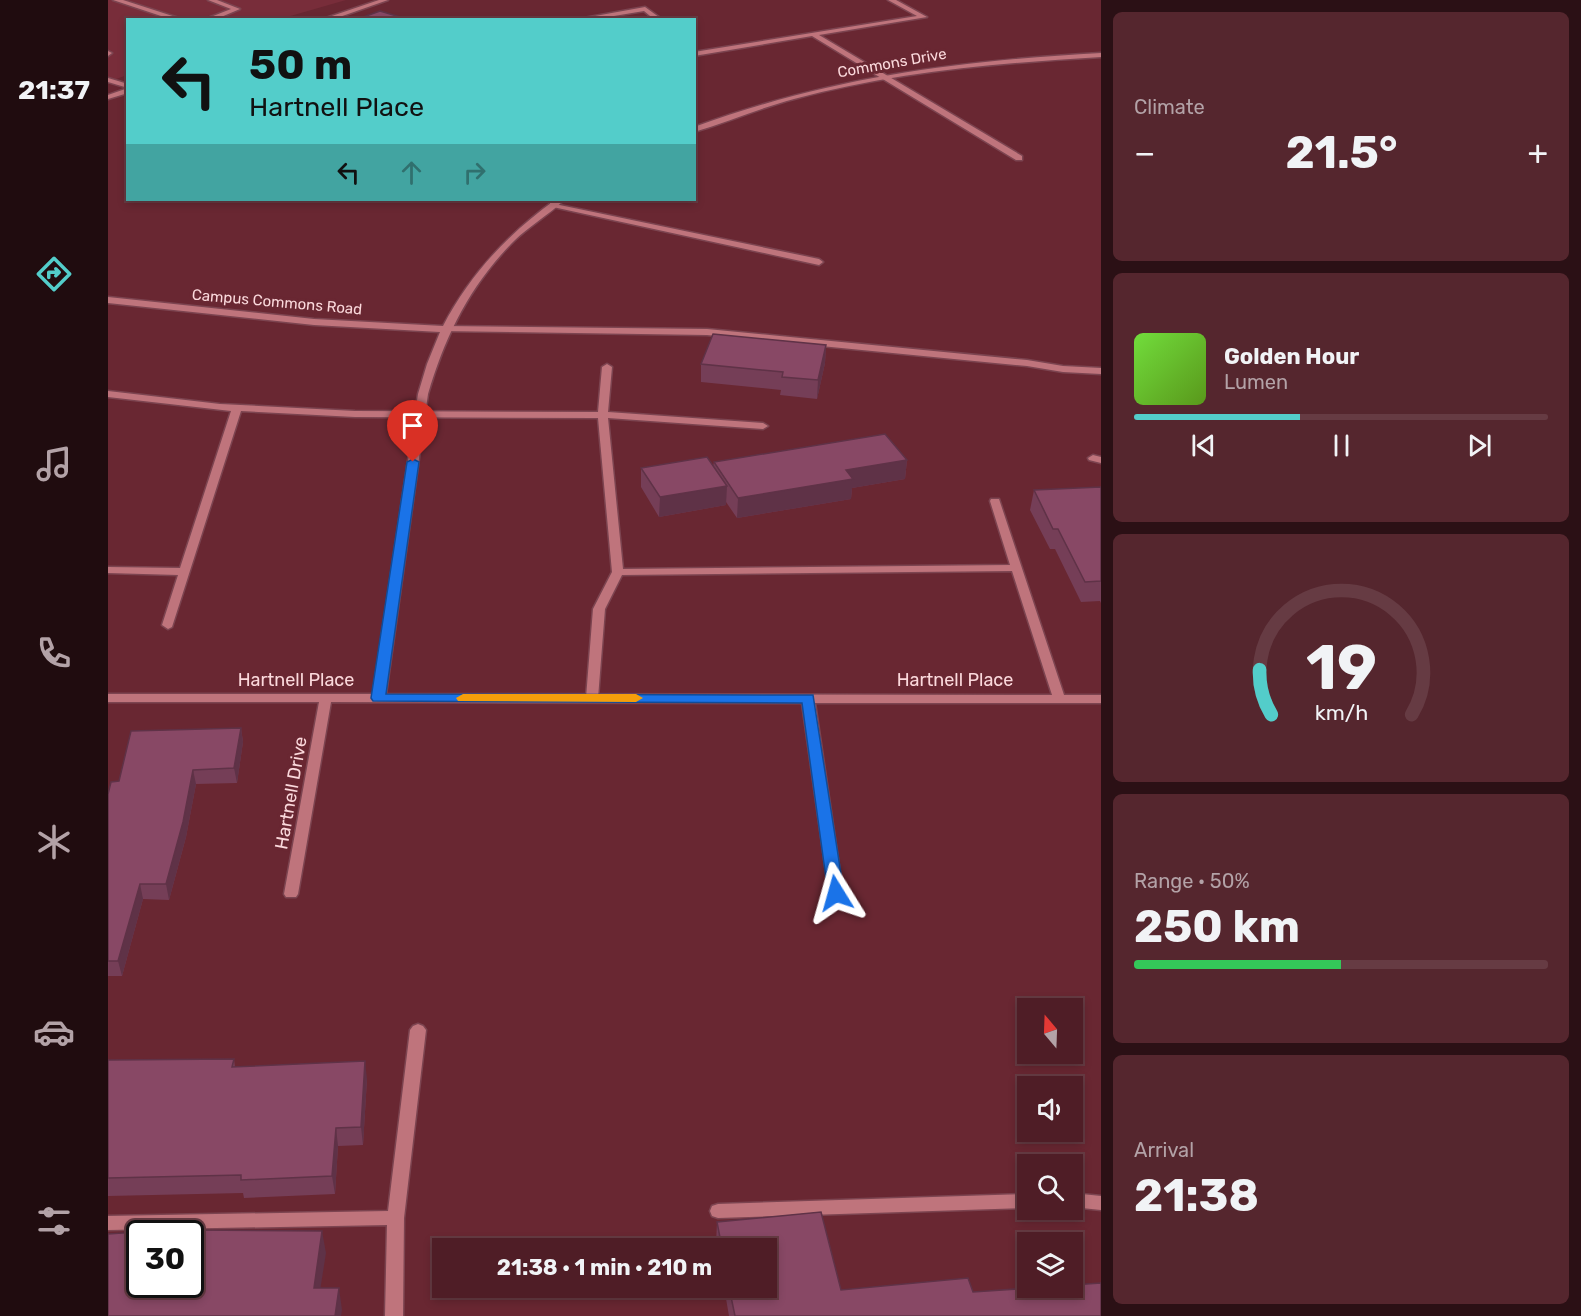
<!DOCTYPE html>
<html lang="en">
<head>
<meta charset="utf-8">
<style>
  :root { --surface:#4f1d26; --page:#55262e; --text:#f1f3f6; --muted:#b3a2a7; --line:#663b43; --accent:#53cdca }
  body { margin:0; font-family:Rubik,sans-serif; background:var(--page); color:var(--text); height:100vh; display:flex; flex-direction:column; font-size:22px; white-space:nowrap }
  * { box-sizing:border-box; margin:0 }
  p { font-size:20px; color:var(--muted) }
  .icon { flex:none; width:33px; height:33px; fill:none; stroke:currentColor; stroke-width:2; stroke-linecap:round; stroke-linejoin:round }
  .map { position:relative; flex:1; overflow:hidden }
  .details { display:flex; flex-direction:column; gap:12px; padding:12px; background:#2b1015; width:480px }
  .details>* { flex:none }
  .hud { position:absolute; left:18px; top:18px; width:570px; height:183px; border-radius:0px; box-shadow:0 3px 9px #0003,0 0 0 2px var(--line); background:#53cdca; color:#111; overflow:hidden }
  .needle { width:39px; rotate:341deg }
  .controls { position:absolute; left:909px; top:998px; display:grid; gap:12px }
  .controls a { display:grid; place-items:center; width:66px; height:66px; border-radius:0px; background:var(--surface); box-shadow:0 3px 9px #0003,0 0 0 2px var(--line); font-size:30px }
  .speed { position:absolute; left:18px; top:1220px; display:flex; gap:12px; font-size:30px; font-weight:700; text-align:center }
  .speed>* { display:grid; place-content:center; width:78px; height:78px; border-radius:50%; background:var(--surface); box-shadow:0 3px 9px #0003,0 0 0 2px var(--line); line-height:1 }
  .speed .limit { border:3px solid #111; border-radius:9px; background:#fff; color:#111 }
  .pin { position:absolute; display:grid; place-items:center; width:51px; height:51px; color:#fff; margin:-62px -26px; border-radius:50% 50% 50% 0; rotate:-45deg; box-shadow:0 0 6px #0007 }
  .pin .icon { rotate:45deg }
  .me { position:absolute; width:66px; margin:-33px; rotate:352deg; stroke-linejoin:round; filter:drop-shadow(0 0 4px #0008) }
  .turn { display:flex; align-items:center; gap:21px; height:126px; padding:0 24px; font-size:27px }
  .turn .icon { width:78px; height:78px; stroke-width:2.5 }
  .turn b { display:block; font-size:42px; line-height:51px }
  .lanes { display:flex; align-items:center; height:57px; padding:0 24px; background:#0003; justify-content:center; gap:30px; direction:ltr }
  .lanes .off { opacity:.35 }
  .big { font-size:45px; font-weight:700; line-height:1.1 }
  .details .widget { flex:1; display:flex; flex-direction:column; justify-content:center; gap:9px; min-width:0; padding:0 21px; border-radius:9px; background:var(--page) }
  .details .dial { align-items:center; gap:0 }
  .dial svg { height:156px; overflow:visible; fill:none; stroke:var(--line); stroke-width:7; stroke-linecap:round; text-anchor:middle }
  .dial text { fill:var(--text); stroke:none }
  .song { display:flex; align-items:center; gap:18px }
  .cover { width:72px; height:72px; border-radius:9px; background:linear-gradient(135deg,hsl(100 70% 55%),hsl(90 70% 35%)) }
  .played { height:6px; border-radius:3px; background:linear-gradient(90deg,var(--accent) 40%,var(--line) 40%) }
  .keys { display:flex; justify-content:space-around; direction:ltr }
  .heat { display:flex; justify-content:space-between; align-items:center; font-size:33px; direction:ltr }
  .charge { height:9px; border-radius:4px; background:linear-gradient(90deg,#34c759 50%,var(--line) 0) }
  .trip { position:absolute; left:324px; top:1238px; width:345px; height:60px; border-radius:0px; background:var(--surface); box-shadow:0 3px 9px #0003,0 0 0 2px var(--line); font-weight:700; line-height:60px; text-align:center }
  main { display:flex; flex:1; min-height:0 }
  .dock { display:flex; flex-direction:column; width:108px; justify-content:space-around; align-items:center; background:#200c0f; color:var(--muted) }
  .dock .icon { width:42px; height:42px }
  .dock .on { color:var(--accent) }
  .dock b { font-size:27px; color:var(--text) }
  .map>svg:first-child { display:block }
</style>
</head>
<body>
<main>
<nav class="dock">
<b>21:37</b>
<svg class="icon on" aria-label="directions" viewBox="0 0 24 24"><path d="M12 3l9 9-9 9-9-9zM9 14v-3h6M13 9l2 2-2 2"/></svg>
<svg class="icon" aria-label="music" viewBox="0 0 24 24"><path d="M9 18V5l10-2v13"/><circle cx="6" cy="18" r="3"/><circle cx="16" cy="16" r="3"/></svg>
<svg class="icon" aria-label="phone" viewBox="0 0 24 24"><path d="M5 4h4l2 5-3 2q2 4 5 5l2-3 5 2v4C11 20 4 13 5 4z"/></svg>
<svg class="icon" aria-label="climate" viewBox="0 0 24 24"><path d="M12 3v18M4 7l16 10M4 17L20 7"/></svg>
<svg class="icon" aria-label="car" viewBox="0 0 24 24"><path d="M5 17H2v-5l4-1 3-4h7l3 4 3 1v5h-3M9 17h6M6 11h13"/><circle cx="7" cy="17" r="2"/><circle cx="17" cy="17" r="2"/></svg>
<svg class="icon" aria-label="filters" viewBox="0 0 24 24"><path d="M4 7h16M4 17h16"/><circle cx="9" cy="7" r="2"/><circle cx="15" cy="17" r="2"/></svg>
</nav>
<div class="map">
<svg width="993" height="1316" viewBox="0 0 993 1316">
  <rect width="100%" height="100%" fill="#692732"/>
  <polygon fill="#782d3a" points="0,0 238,0 172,19 20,20 19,75 0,82"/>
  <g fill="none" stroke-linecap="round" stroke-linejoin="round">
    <defs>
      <g id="service">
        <polygon points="5,0 15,0 77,20 65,20"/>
        <polygon points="100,0 109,0 132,9 106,20 95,20 123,9"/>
        <polygon points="780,0 788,0 819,17 711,35 914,156 914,160 908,160 704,36 586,56 586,52 809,16"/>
        <polygon points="537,7 555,20 547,20 536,11 482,20 476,18"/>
        <polygon points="0,51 4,53 0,56"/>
        <polygon points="0,78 20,84 20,88 0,82"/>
        <polygon points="442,203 711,259 715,262 711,265 445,207 442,207"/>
        <polygon points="336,326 599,329 919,360 955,366 993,368 993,374 955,372 919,366 599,335 333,331 333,327"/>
        <polygon points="499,364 504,367 500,412 655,423 660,426 655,429 500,418 515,569 902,565 882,501 883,499 891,499 957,698 955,701 951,702 945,698 904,571 514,575 497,609 490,698 484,702 480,701 478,698 485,609 504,572 490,418 247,417 133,411 64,627 60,629 54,625 70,575 0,573 0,567 72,568 123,411 0,397 0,391 112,404 247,411 490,412 494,367"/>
        <polygon points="985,455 993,457 993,463 981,460 980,458"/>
        <polygon points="310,1024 315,1026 318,1030 296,1218 295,1316 277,1316 279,1225 0,1230 0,1216 280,1211 302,1030 305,1026"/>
      </g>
      <g id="minor">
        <path d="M993,53V57C890,63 786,72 686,99C652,108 620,122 586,132V127C723,77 849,61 993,53Z"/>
        <path d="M447,200H456C441,215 421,226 406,241C362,285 337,336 320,394L278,694L993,695V703H707L735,893L733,896H723L721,893L694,703L223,702L190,894L188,897H178L176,894L211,702H0V694H265L310,394L319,364L332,332L206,325L0,303V297L206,319L335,326C362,274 400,234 447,200Z"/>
        <polygon points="964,1193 993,1196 993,1210 964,1207"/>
        <polygon points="920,1194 920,1208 610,1218 604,1216 602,1211 604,1206 610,1204"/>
      </g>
      <g id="tertiary">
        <polygon points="271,0 280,0 223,20 212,20"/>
        <polygon points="20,88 20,93 0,99 0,95"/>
      </g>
    </defs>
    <use href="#service" stroke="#7c4450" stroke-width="3"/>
    <use href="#minor" stroke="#7c4450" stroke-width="3"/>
    <use href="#tertiary" stroke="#7c4450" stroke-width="3"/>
    <use href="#service" fill="#bf747c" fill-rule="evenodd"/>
    <use href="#minor" fill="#bf747c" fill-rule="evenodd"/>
    <use href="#tertiary" fill="#bf747c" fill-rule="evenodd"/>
  </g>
  <g fill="#753e57">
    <polygon points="718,345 717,363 709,399 672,395 673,390 593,382 593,364"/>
    <polygon points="799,460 797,479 744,488 743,499 629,518 618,502 618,505 551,517 533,487 533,468 605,466 606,462"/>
    <polygon points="993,487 993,603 992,601 973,602 947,549 942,549 922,510 926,490"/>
    <polygon points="133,728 135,742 129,783 88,784 78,837 61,900 35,899 14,976 0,976 0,794 11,781"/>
    <polygon points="126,1059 127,1067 259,1079 255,1145 230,1146 227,1194 136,1198 135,1193 0,1196 0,1060"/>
    <polygon points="713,1212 733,1290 860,1278 865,1292 937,1287 964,1287 964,1285 993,1283 993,1316 621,1316 616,1287 658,1287 658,1248 608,1248 608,1244 609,1222"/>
  </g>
  <g fill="#5f3247">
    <polygon points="718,345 717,363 709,399 710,380"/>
    <polygon points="799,460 797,479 744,488 743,499 629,518 630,498 738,470"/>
    <polygon points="619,486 618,505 551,517 552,497"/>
    <polygon points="133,728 135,742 129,783 126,768"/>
    <polygon points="85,770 88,784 78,837 61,900 58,884"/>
    <polygon points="32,884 35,899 14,976 10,961"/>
    <polygon points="257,1061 259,1079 255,1145 253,1127"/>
    <polygon points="228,1128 230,1146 227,1194 224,1176"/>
    <polygon points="214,1231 218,1253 209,1310 206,1288"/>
    <polygon points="231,1288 234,1310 233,1316 227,1316"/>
  </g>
  <g fill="#884865" stroke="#5f3247" stroke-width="1.5" fill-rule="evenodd">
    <polygon points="272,11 302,20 247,20"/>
    <polygon points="605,334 718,345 710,380 674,377 675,372 593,364"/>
    <polygon points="777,434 799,460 738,470 745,479 630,498 606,462"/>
    <polygon points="599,457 619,486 552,497 533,468"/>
    <polygon points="993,487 993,581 977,582 950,529 945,529 926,490"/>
    <polygon points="133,728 126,768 85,770 75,822 58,884 32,884 10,961 0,961 0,794 3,782 11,781 23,731"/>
    <polygon points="126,1059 124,1067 257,1061 253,1127 228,1128 224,1176 133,1180 133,1175 0,1178 0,1060"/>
    <polygon points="713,1212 733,1290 860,1278 865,1292 937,1287 964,1287 964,1285 993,1283 993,1316 627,1316 621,1287 658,1287 658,1248 614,1248 609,1222"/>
    <path d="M87,1228V1230L214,1231L206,1288H231L227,1316H0V1234ZM32,1233H82V1284H32Z"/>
  </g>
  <polygon fill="#1a73e8" stroke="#114b97" stroke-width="1.5" points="305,459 311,462 278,694 705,695 736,893 734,897 723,897 720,893 694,703 265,701 263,698 299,462"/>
  <polygon fill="#f59e0b" points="355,694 528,694 535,698 528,702 350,701 348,698"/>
  <g text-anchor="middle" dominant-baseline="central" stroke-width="6" stroke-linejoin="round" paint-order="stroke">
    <g font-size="15" fill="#fbd9dc" stroke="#692732">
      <text transform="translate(784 63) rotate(-10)">Commons Drive</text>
      <text transform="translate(169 302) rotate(5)">Campus Commons Road</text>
    </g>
    <g font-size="18" fill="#fbd9dc" stroke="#692732">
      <text x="188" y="680">Hartnell Place</text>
      <text x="847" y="680">Hartnell Place</text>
      <text transform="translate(183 793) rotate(-80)">Hartnell Drive</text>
    </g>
  </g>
</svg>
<div class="controls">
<a><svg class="needle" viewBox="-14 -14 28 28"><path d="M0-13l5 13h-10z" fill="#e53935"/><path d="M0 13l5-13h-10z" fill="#b3a2a7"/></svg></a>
<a><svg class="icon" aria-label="sound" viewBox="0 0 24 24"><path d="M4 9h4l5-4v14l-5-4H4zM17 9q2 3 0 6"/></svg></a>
<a><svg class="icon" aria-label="search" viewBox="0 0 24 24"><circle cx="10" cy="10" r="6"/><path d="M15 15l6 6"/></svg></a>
<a><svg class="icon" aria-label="layers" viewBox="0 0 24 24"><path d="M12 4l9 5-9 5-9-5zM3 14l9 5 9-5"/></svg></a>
</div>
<div class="speed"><div class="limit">30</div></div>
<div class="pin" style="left:305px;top:462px;background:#d93025"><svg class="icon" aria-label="arrive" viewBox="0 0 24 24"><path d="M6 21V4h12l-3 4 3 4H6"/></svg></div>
<svg class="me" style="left:728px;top:893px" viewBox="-20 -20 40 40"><path d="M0-17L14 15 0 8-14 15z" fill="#1a73e8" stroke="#fff" stroke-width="4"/></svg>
<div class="trip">21:38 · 1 min · 210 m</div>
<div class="hud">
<div class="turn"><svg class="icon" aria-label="left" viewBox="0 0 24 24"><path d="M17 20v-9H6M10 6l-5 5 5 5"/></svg><div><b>50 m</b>Hartnell Place</div></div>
<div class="lanes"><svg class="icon" aria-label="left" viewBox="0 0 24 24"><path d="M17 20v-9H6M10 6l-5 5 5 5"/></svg><svg class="icon off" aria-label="ahead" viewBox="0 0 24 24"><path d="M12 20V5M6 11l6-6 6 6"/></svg><svg class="icon off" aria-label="right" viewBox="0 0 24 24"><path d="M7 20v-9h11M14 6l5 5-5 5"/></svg></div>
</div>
</div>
<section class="details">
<div class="widget"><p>Climate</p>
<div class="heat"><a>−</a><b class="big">21.5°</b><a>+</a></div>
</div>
<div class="widget">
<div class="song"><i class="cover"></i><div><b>Golden Hour</b><p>Lumen</p></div></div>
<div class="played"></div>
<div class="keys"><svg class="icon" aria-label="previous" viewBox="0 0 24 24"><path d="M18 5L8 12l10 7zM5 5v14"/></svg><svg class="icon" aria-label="pause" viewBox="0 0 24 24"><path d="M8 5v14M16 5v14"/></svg><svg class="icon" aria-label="next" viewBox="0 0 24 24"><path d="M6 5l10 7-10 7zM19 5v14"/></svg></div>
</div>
<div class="widget dial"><svg viewBox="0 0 100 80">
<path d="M14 69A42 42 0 1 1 86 69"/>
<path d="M14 69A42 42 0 0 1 8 46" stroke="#53cdca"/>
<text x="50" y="56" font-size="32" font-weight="700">19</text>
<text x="50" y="72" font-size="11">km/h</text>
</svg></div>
<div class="widget"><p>Range · 50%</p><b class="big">250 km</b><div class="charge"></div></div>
<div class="widget"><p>Arrival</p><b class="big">21:38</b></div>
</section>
</main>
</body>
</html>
